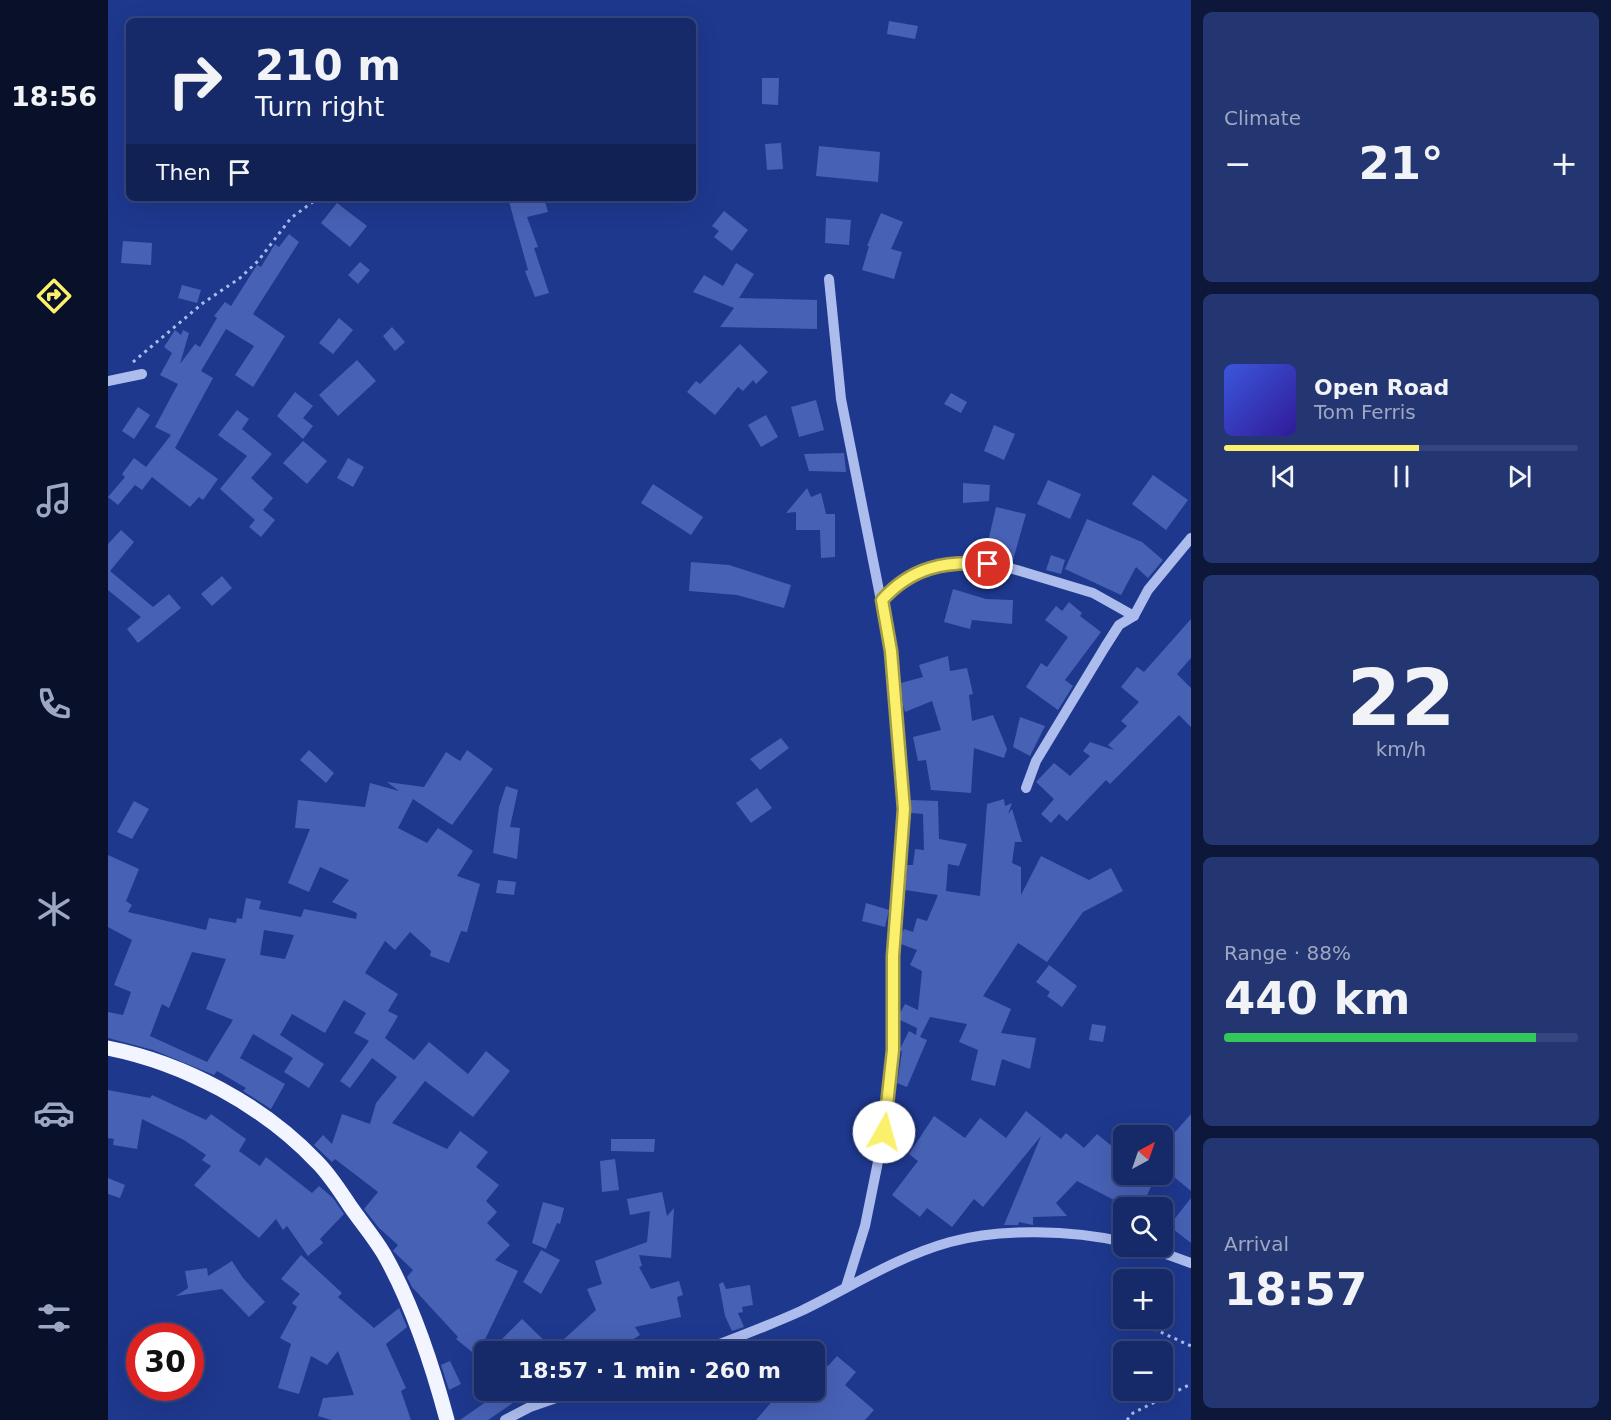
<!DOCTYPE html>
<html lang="en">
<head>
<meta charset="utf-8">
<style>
  :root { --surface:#162a6a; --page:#233672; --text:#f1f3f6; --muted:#9ea7c1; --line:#35467e; --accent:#fbf06c }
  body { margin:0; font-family:"DejaVu Sans",sans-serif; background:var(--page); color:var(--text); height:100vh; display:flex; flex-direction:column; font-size:22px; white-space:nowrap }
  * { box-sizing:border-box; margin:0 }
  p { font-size:20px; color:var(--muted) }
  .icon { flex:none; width:33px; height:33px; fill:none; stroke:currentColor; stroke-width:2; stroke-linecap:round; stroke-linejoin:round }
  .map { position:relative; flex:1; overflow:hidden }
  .drawer { display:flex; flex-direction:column; gap:12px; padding:12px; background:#0c173a; width:420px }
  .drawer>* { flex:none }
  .top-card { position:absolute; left:18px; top:18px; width:570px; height:183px; border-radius:9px; box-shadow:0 6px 24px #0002,0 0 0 2px var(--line); background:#162a6a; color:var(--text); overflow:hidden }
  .needle { width:39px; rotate:40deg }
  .fabs { position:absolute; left:1005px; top:1125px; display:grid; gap:12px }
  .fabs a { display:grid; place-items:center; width:60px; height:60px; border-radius:9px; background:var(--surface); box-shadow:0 6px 24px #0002,0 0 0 2px var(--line); font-size:30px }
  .speed { position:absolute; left:18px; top:1323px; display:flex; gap:12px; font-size:30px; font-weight:700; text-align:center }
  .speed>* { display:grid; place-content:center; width:78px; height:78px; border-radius:50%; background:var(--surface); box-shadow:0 6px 24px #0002,0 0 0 2px var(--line); line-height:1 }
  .speed .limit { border:9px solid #d22; background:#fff; color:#111 }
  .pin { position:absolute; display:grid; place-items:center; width:51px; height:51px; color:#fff; margin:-26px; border:3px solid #fff; border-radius:50%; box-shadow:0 2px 6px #0007 }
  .me { position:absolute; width:66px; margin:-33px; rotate:7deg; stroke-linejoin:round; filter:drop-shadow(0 0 4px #0008) }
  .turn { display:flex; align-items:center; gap:21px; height:126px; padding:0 30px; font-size:27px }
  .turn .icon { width:78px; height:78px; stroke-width:2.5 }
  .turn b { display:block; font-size:42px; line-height:51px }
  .then { display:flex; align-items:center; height:57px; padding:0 30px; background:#0003; gap:12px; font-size:22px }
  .big { font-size:45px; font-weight:700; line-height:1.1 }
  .drawer .card { flex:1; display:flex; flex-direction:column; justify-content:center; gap:9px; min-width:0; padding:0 21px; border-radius:9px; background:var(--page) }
  .drawer .dial { align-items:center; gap:0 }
  .dial b { font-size:78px; line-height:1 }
  .song { display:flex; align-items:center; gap:18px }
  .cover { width:72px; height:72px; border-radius:9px; background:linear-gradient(135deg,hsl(230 70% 55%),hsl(250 70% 35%)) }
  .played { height:6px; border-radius:3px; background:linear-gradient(90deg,var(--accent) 55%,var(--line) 55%) }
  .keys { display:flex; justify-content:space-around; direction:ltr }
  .heat { display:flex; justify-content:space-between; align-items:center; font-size:33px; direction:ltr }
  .charge { height:9px; border-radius:4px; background:linear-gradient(90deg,#34c759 88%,var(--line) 0) }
  .trip { position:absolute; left:366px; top:1341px; width:351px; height:60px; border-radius:9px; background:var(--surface); box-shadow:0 6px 24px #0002,0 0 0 2px var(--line); font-weight:700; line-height:60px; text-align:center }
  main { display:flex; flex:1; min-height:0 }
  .tab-bar { display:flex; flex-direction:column; width:108px; justify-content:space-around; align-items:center; background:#09112a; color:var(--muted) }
  .tab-bar .icon { width:42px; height:42px }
  .tab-bar .current { color:var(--accent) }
  .tab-bar b { font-size:27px; color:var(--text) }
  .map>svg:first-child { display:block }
</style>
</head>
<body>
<main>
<nav class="tab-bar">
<b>18:56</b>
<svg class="icon current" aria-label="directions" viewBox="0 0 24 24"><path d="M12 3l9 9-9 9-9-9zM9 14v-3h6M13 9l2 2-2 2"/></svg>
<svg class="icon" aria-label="music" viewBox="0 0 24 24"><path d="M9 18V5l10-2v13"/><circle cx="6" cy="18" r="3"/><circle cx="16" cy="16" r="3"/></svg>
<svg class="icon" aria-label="phone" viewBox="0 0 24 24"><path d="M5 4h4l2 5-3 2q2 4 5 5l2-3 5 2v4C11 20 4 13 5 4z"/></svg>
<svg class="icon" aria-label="climate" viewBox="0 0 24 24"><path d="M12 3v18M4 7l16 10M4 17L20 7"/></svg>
<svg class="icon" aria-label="car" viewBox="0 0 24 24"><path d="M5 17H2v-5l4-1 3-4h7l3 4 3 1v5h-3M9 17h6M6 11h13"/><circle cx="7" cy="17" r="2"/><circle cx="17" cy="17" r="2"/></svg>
<svg class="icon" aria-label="filters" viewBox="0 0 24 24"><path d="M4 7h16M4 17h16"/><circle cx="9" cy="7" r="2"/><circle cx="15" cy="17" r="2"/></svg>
</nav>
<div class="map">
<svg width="1083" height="1420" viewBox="0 0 1083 1420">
  <rect width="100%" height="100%" fill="#1e388e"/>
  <g fill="#4761b5" fill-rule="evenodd">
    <polygon points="781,21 810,26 807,39 779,34"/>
    <polygon points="654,78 671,78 670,105 654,104"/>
    <polygon points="673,143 675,169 659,170 657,144"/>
    <polygon points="711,146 772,152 770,182 708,176"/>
    <polygon points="400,198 436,198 440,212 419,217 430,247 426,248 441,293 427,297 417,271 420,270"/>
    <polygon points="229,203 259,226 242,247 213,223"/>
    <polygon points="616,211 640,230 624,251 606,237 611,231 604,226"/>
    <polygon points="773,213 795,222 783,249 794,252 786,279 754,270 761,246 759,246"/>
    <polygon points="718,218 743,220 741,245 717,243"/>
    <polygon points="181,234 191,242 145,314 177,336 145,387 127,375 146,346 118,329 93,371 105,378 67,448 110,479 95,500 91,497 82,507 44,477 34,490 27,485 10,505 0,497 17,477 14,474 26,458 38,467 63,435 47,427 70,384 52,375 64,353 56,347 67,330 73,335 75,330 81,333 72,364 87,344 92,347 109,318 106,316 117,302 123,306 149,265 153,267 167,244 171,247"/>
    <polygon points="15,241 44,243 43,265 13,263"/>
    <polygon points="252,262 262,270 250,284 240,275"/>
    <polygon points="628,263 646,274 631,298 709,300 709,329 612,327 626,308 585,292 596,275 615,286"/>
    <polygon points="74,285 93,290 89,303 70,298"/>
    <polygon points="231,318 245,330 225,354 211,343"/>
    <polygon points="284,327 297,342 287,351 275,336"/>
    <polygon points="632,344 660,372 648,384 645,380 635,391 630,387 607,415 579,392 588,381 592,384"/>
    <polygon points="249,360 268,381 230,416 211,395"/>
    <polygon points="187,392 205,406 195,418 205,426 195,439 169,416"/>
    <polygon points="843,393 859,402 853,413 836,404"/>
    <polygon points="708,400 716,430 691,437 683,407"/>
    <polygon points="30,407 42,415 26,439 14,431"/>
    <polygon points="129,410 141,419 134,429 164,454 143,478 165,498 155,510 167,520 153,537 141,527 147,520 112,489 139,456 110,435"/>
    <polygon points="658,415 670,437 653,447 640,425"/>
    <polygon points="886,425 907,434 896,460 876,451"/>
    <polygon points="195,441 219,461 199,484 175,463"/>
    <polygon points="736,453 738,472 701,471 696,454"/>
    <polygon points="240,458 256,467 245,487 229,478"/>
    <polygon points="1045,475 1080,500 1058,530 1024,504"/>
    <polygon points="940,480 973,494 962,519 929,504"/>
    <polygon points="855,483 882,485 881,501 855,503"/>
    <polygon points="545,484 595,517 583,535 533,503"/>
    <polygon points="699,488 703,497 713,493 718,514 727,514 727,557 713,558 712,530 688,530 688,512 678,513"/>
    <polygon points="888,507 918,514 905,560 877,555"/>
    <polygon points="979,519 1034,542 1055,560 1040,578 1028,567 1013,595 957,569"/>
    <polygon points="13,530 26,542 2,571 45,607 61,594 73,608 30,643 19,629 33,617 0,590 0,544"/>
    <polygon points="943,555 957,560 953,574 938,570"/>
    <polygon points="583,562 621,565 683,585 676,608 629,595 581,591"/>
    <polygon points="114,576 124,588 104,606 93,594"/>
    <polygon points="845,589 878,599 905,600 904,624 864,620 862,629 836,622"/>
    <polygon points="961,602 974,613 972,616 993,632 957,680 965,686 950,710 918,687 933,663 939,667 960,637 937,620 948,606 954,611"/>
    <polygon points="1083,619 1083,658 1069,674 1083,688 1083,727 1071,715 1002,784 998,780 959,821 951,814 943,823 933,814 946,799 928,782 946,763 962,776 982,756 975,751 982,742 1006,750 1000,745 1019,726 1013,721 1031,702 1013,687 1029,667 1036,672"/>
    <polygon points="840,656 842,671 859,668 865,694 861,695 864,721 885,715 899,749 896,758 866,748 863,793 823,790 818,760 810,761 805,737 833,730 824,701 797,712 795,705 793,683 815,677 811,665"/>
    <polygon points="912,717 937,726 922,756 905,747"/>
    <polygon points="673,738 681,748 652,770 642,759"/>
    <polygon points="201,750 226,773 218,783 192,760"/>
    <path d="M359,750L385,769L344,825L305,799L290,828L319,843L330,828L365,851L349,876L372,884L359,932L353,931L341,963L322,956L323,951L302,932L287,950L277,941L257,973L290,994L280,1011L290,1016L277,1038L306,1060L321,1042L360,1074L378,1051L402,1071L365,1117L317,1081L284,1123L339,1149L352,1131L380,1152L368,1167L391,1185L378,1201L389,1212L379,1223L402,1245L387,1260L410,1271L369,1356L348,1339L350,1337L304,1287L299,1277L305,1270L285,1251L290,1245L271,1228L256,1209L270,1192L227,1159L224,1162L206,1145L215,1135L224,1144L234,1114L262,1124L268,1103L289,1077L264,1058L242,1088L232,1081L261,1041L246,1033L258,1013L236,1000L217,1033L184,1014L172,1035L216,1064L201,1088L176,1072L185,1058L145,1034L132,1058L177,1084L163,1109L135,1091L138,1088L109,1071L106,1075L45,1050L0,1038V1012L15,1015L23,992L6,985L24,940L0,927V855L31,869L18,901L24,905L20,912L98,930L101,918L128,923L129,918L134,919L138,898L153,901L151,909L193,917L196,909L248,919L249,913L224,902L241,880L212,867L201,892L180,883L202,829L187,828L190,800L257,807L262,783L291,791L279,782L316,787L338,752L352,761ZM156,930L186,935L177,959L152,955ZM84,952L118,959L98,1009L125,1020L99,1062L42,1036L54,1004L61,1008Z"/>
    <polygon points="398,786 410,790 402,827 412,828 409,859 385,853 391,807"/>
    <polygon points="649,788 664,808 643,823 628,803"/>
    <polygon points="896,799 897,806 904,803 900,814 904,809 914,842 907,842 904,863 913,867 913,895 933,856 981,880 1003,868 1015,891 975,912 939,962 910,943 875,996 903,1009 893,1033 928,1038 922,1069 894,1059 887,1086 863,1080 870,1050 851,1042 859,1024 822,1017 812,1037 819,1040 799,1087 789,1083 794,1052 792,1049 801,1031 808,1035 809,1028 792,1020 792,1013 797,1004 810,1010 814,971 802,965 809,950 793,944 794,933 796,929 805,932 809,918 819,921 830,895 797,890 799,865 805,865 807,849 816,850 815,814 803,813 803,800 830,801 831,839 859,844 851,866 840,864 838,891 872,896 879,804"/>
    <polygon points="26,801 41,809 24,839 9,832"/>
    <polygon points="390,880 408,882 406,895 388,893"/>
    <polygon points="758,903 781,910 777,927 754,921"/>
    <polygon points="941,965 969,986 954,1007 939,996 942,992 928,982"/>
    <polygon points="984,1024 998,1026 995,1042 981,1040"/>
    <polygon points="0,1090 42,1098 44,1095 98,1120 103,1114 138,1139 131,1151 152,1166 158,1157 204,1193 211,1186 225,1198 236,1214 212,1239 215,1243 200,1256 179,1226 175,1230 168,1219 151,1238 86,1185 103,1166 94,1160 98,1155 76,1140 34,1119 29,1149 5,1145 6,1139 0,1138"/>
    <polygon points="918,1111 953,1139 958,1133 976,1148 989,1134 1016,1156 1016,1174 1049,1174 1033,1208 1005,1208 1008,1201 969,1181 948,1203 959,1216 925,1217 925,1225 911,1222 910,1225 896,1225 933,1136 875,1207 866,1199 844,1227 819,1208 812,1217 784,1195 810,1161 801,1154 826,1116 857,1138 872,1118 898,1138"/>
    <polygon points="1083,1114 1083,1191 1054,1167 1054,1147"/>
    <polygon points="503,1139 547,1139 546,1152 503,1151"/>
    <polygon points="507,1159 511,1190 494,1192 492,1161"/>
    <polygon points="0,1178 17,1185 12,1198 0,1194"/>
    <polygon points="554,1192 559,1216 566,1208 563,1258 531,1255 534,1266 531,1267 543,1289 571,1281 575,1295 569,1297 573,1317 527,1327 532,1335 519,1343 525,1352 381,1352 414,1319 445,1349 488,1310 479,1289 494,1284 487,1261 539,1242 542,1211 522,1215 519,1199"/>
    <polygon points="1083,1198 1083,1243 1061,1226"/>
    <polygon points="435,1202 456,1208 452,1224 449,1223 438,1249 424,1243"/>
    <polygon points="433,1250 452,1260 433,1294 415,1282"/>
    <polygon points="193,1255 234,1293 230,1297 266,1328 291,1308 299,1327 278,1344 298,1388 293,1391 303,1420 223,1420 210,1416 215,1398 246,1395 230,1351 219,1365 203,1356 191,1394 170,1388 183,1344 172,1338 189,1307 184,1303 192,1294 173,1279"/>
    <polygon points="124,1261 135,1278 157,1302 141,1317 114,1289 68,1296 80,1288 77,1271 99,1268 100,1276"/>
    <polygon points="615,1282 618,1289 642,1285 645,1305 634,1307 635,1312 630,1313 636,1327 624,1331 617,1316 611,1284"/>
    <polygon points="729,1356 748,1372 737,1385 766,1410 757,1420 648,1420 674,1390 706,1390 706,1367 713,1359 720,1366"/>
    <polygon points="342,1361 353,1384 341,1390 333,1365"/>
    <polygon points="395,1390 424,1390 380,1420 352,1420"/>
  </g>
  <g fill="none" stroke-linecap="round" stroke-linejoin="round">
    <g stroke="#acbced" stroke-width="3" stroke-dasharray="3 4.5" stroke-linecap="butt">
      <polyline points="25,362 95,303 132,278 150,261 183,218 210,198"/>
      <polyline points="1046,1329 1083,1346"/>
      <polyline points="1019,1420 1025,1413 1083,1384"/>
    </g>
    <g stroke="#acbced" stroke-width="10">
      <polyline points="721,279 733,399 783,651 796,809 785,956 785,1050 776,1132 757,1226 738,1287"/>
      <polyline points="0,381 34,374"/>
      <polyline points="774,600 791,582 813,570 868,563 892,565 985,593 1026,616 1040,590 1083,538"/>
      <polyline points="918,788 928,761 997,647 1011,625 1026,616"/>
      <polyline points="1036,1246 1083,1263"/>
      <path d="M591,1352C625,1339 660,1326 693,1311C743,1287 788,1257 842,1242C893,1228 964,1230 1016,1242"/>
      <polyline points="397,1420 422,1407 471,1390"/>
    </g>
    <path stroke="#f2f5ff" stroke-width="15" d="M0,1048C76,1063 155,1105 209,1162C222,1175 232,1191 242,1206C253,1222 266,1237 276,1254C305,1305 324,1364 339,1420"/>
  </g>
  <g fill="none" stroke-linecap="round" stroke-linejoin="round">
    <defs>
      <path id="route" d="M776,1132L785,1050V956L796,809L783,651L774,600C804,567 836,561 880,564"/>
    </defs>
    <use href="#route" stroke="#a39c46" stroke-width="15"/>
    <use href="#route" stroke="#fbf06c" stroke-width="10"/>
  </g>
</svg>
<div class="fabs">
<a><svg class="needle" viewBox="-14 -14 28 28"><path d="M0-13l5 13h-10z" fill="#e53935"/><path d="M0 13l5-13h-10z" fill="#9ea7c1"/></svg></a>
<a><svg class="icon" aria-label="search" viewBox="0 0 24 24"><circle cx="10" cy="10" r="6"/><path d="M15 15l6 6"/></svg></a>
<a>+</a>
<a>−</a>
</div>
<div class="speed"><div class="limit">30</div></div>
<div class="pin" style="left:880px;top:564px;background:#d93025"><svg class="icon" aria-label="arrive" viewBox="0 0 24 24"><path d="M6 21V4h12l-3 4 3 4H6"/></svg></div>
<svg class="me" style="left:776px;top:1132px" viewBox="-20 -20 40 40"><circle r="19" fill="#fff"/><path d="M0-13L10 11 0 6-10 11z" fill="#fbf06c"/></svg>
<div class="trip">18:57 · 1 min · 260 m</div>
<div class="top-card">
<div class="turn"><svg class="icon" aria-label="right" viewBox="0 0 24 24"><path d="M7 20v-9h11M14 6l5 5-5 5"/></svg><div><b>210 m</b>Turn right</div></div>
<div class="then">Then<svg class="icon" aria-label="arrive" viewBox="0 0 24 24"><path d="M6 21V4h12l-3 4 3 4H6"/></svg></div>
</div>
</div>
<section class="drawer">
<div class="card"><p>Climate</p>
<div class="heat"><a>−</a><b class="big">21°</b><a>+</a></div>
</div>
<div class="card">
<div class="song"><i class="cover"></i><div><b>Open Road</b><p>Tom Ferris</p></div></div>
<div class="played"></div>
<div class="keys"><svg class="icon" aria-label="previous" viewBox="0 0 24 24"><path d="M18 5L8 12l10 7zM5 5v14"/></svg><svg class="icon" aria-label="pause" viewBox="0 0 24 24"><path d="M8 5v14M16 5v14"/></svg><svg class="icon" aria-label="next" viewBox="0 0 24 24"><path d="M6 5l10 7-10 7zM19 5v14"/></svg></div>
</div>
<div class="card dial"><b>22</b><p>km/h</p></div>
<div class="card"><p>Range · 88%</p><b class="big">440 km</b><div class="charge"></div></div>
<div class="card"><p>Arrival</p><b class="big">18:57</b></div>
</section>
</main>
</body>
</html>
